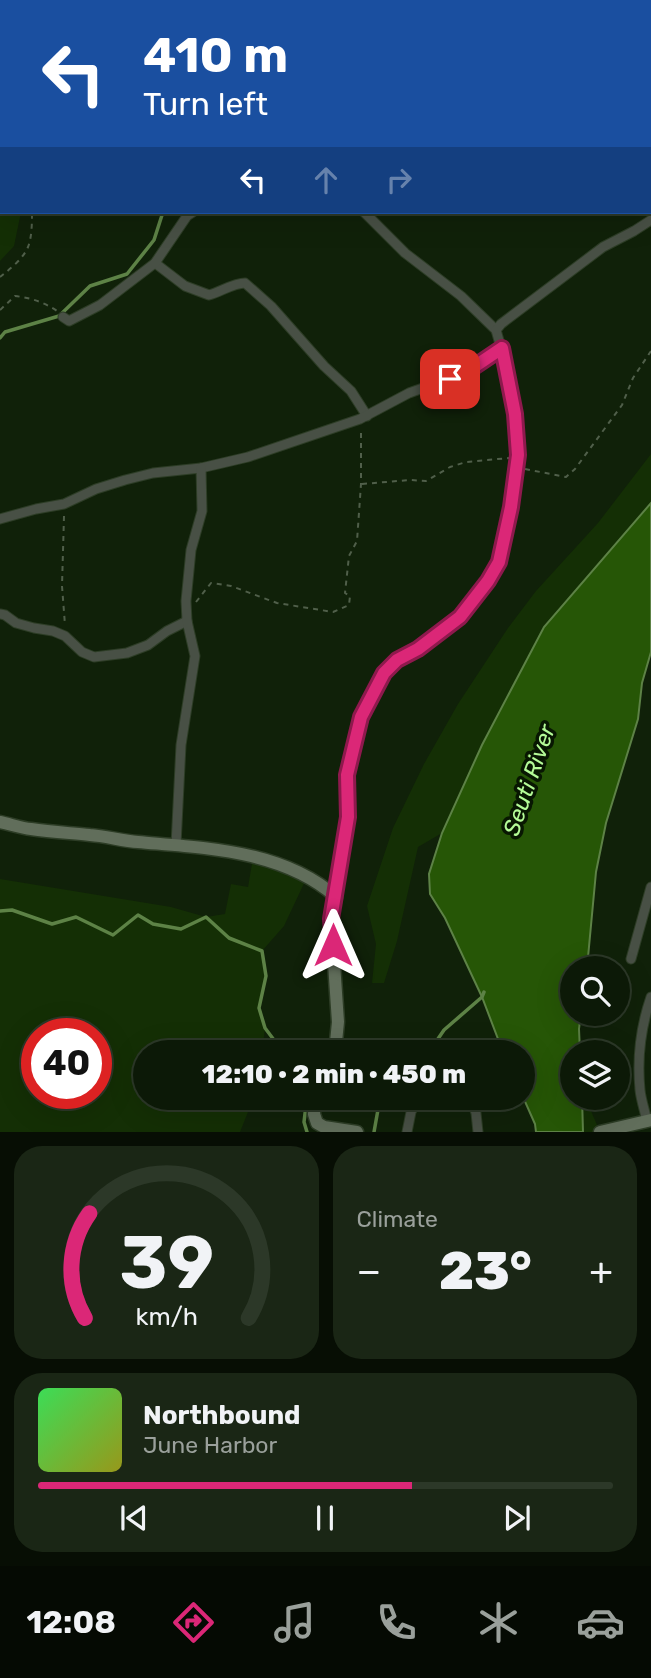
<!DOCTYPE html>
<html lang="en">
<head>
<meta charset="utf-8">
<style>
  :root { --surface:#0c1907; --page:#1a2615; --text:#f1f3f6; --muted:#9aa09b; --line:#2c3828; --accent:#db2777 }
  body { margin:0; font-family:Rubik,sans-serif; background:var(--page); color:var(--text); height:100vh; display:flex; flex-direction:column; font-size:26px; white-space:nowrap }
  * { box-sizing:border-box; margin:0 }
  p { font-size:23px; color:var(--muted) }
  .icon { flex:none; width:38px; height:38px; fill:none; stroke:currentColor; stroke-width:2; stroke-linecap:round; stroke-linejoin:round }
  .map { position:relative; height:1132px; overflow:hidden }
  .panel { display:flex; flex-direction:column; gap:14px; padding:14px; background:#070e04; flex:1 }
  .panel>* { flex:none }
  .guide { position:absolute; left:0px; top:0px; width:651px; height:214px; box-shadow:0 7px 28px #0002,0 0 0 2px var(--line); background:#1a4fa0; color:#fff; overflow:hidden }
  .fabs { position:absolute; left:560px; top:956px; display:grid; gap:14px }
  .fabs a { display:grid; place-items:center; width:70px; height:70px; border-radius:50%; background:var(--surface); box-shadow:0 7px 28px #0002,0 0 0 2px var(--line); font-size:35px }
  .speed { position:absolute; left:21px; top:1018px; display:flex; gap:14px; font-size:35px; font-weight:700; text-align:center }
  .speed>* { display:grid; place-content:center; width:91px; height:91px; border-radius:50%; background:var(--surface); box-shadow:0 7px 28px #0002,0 0 0 2px var(--line); line-height:1 }
  .speed .limit { border:10px solid #d22; background:#fff; color:#111 }
  .pin { position:absolute; display:grid; place-items:center; width:60px; height:60px; color:#fff; margin:-30px; border-radius:14px; box-shadow:0 4px 10px #0006 }
  .me { position:absolute; width:77px; margin:-38px; rotate:0deg; stroke-linejoin:round; filter:drop-shadow(0 0 5px #0008) }
  .turn { display:flex; align-items:center; gap:24px; height:147px; padding:0 28px; font-size:32px }
  .turn .icon { width:91px; height:91px; stroke-width:2.5 }
  .turn b { display:block; font-size:49px; line-height:60px }
  .lanes { display:flex; align-items:center; height:66px; padding:0 28px; background:#0003; justify-content:center; gap:35px; direction:ltr }
  .lanes .off { opacity:.35 }
  .big { font-size:52px; font-weight:800; line-height:1.1 }
  .panel .tile { flex:1; display:flex; flex-direction:column; justify-content:center; gap:10px; min-width:0; padding:0 24px; border-radius:28px; background:var(--page) }
  .panel .dial { align-items:center; gap:0 }
  .dial svg { height:182px; overflow:visible; fill:none; stroke:var(--line); stroke-width:7; stroke-linecap:round; text-anchor:middle }
  .dial text { fill:var(--text); stroke:none }
  .song { display:flex; align-items:center; gap:21px }
  .cover { width:84px; height:84px; border-radius:10px; background:linear-gradient(135deg,hsl(130 70% 55%),hsl(60 70% 35%)) }
  .played { height:7px; border-radius:4px; background:linear-gradient(90deg,var(--accent) 65%,var(--line) 65%) }
  .keys { display:flex; justify-content:space-around; direction:ltr }
  .heat { display:flex; justify-content:space-between; align-items:center; font-size:38px; direction:ltr }
  .panel .tiles { flex:1; display:grid; gap:14px; grid-template-columns:1fr 1fr }
  .tile:last-child { grid-column:span 2 }
  .trip { position:absolute; left:133px; top:1040px; width:402px; height:70px; border-radius:35px; background:var(--surface); box-shadow:0 7px 28px #0002,0 0 0 2px var(--line); font-weight:800; line-height:70px; text-align:center }
  .dock { display:flex; height:112px; justify-content:space-around; align-items:center; background:#050a03; color:var(--muted) }
  .dock .icon { width:49px; height:49px }
  .dock .on { color:var(--accent) }
  .dock b { font-size:32px; color:var(--text) }
  .map>svg:first-child { display:block }
</style>
</head>
<body>
<div class="map">
<svg width="651" height="1132" viewBox="0 0 651 1132">
  <rect width="100%" height="100%" fill="#102109"/>
  <g fill="#142f05" fill-rule="evenodd">
    <polygon points="0,198 2,199 2,212 21,212 14,246 0,261"/>
    <polygon points="651,454 651,503 544,627 482,745 442,833 418,847 397,941 384,983 372,983 376,944 367,906 393,828 424,764 458,704 508,628 536,591 598,523"/>
    <path d="M253,858L307,877L284,926L262,951L266,976L259,1008L265,1028L262,1052H145V1097H254L240,1132H0V879L171,907L206,917L225,914L231,884L248,887ZM37,1034H96V1094H37Z"/>
    <polygon points="582,1097 585,1097 600,1132 583,1132"/>
  </g>
  <polygon fill="#265606" stroke="#5d8246" stroke-width="2" points="651,503 651,652 642,683 638,719 606,823 596,872 587,968 572,968 572,1013 581,1013 579,1029 580,1052 572,1052 572,1097 582,1097 583,1132 536,1132 535,1124 523,1097 523,1052 503,1052 482,997 445,918 430,894 429,874 442,833 482,745 544,627"/>
  <g fill="none" stroke-linecap="round" stroke-linejoin="round">
    <g stroke="#5d8246" stroke-width="3.5">
      <polyline points="542,2 543,0"/>
      <polyline points="0,338 5,332 59,316 90,286 127,274 154,240 163,212"/>
      <polyline points="0,911 12,910 52,924 76,917 113,935 138,915 153,924 181,929 206,917 229,938 262,951 266,976 259,1008 265,1028 283,1052"/>
      <polyline points="429,1052 444,1030 482,997 484,992"/>
      <polyline points="307,1097 304,1122 307,1132"/>
      <polyline points="374,1132 379,1104 388,1097"/>
    </g>
    <defs>
      <g id="street">
        <polyline points="351,0 354,2"/>
        <polyline points="370,2 371,0"/>
        <polyline points="364,212 405,253 461,296 496,330"/>
        <path d="M155,263L185,286L209,295C220,292 234,283 245,283L271,306L324,366L351,391L367,416"/>
        <polyline points="63,317 69,321 100,305 155,263 187,216 193,212"/>
        <polyline points="0,519 36,509 64,504 96,489 125,480 153,473 201,468 248,457 360,419 409,393 465,373 502,348"/>
        <polyline points="0,614 5,615 16,623 34,628 53,631 65,636 82,652 94,657 127,653 148,645 167,631 187,621"/>
        <polyline points="176,845 181,745 195,656 187,621 186,601 191,550 202,511 201,468"/>
        <polyline points="336,897 348,817 347,775 361,717 385,673 397,660 418,649 460,617 488,581 499,562 511,507 517,467 518,439 509,376 496,330 501,324 603,247 634,231 651,220"/>
        <polyline points="631,959 651,887"/>
        <polyline points="470,1097 476,1113 478,1132"/>
        <path d="M647,1122C645,1111 641,1100 640,1090C637,1059 641,1026 651,997"/>
        <polyline points="407,1132 411,1112 418,1097"/>
      </g>
      <g id="secondary">
        <path d="M0,822C10,824 21,828 31,829C51,832 71,833 90,835C106,836 122,841 138,842C205,848 283,850 336,897L331,919L338,1022L335,1052"/>
        <polyline points="315,1097 314,1114 317,1123 324,1127 357,1132"/>
        <polyline points="600,1132 651,1120"/>
      </g>
    </defs>
    <use href="#street" stroke="#2d3d26" stroke-width="11"/>
    <use href="#secondary" stroke="#2d3d26" stroke-width="15"/>
    <g stroke="#505f4a" stroke-width="2" stroke-dasharray="5 5" stroke-linecap="butt">
      <polyline points="61,2 62,0"/>
      <polyline points="313,2 314,0"/>
      <polyline points="0,12 2,12"/>
      <polyline points="649,78 651,76"/>
      <polyline points="0,137 2,135"/>
      <polyline points="0,190 2,192"/>
      <path d="M0,277C10,269 23,259 28,247C32,237 32,222 32,212"/>
      <path d="M0,310L15,296C31,298 44,302 57,311"/>
      <polyline points="525,469 566,477 575,469 622,405 633,378 651,351"/>
      <polyline points="362,484 410,480 426,481 450,467 466,462 509,458"/>
      <polyline points="64,516 62,586 65,625"/>
      <polyline points="196,602 211,583 231,586 277,603 333,612 349,605 350,596 345,593 349,556 357,541 361,484 361,431"/>
    </g>
    <use href="#street" stroke="#485045" stroke-width="9"/>
    <use href="#secondary" stroke="#616e5b" stroke-width="12"/>
  </g>
  <g fill="none" stroke-linecap="round" stroke-linejoin="round">
    <defs>
      <polyline id="route" points="333,945 331,919 348,817 347,775 361,717 384,673 397,660 418,649 460,617 488,581 499,562 511,507 518,455 515,414 502,348 465,373 450,379"/>
    </defs>
    <use href="#route" stroke="#8e194d" stroke-width="18"/>
    <use href="#route" stroke="#db2777" stroke-width="12"/>
  </g>
  <g text-anchor="middle" dominant-baseline="central" stroke-width="7" stroke-linejoin="round" paint-order="stroke">
    <g font-size="23" font-style="italic" fill="#b4fb97" stroke="#081702">
      <text transform="translate(529 780) rotate(-71)">Seuti River</text>
    </g>
  </g>
</svg>
<div class="fabs">
<a><svg class="icon" aria-label="search" viewBox="0 0 24 24"><circle cx="10" cy="10" r="6"/><path d="M15 15l6 6"/></svg></a>
<a><svg class="icon" aria-label="layers" viewBox="0 0 24 24"><path d="M12 4l9 5-9 5-9-5zM3 14l9 5 9-5"/></svg></a>
</div>
<div class="speed"><div class="limit">40</div></div>
<div class="pin" style="left:450px;top:379px;background:#d93025"><svg class="icon" aria-label="arrive" viewBox="0 0 24 24"><path d="M6 21V4h12l-3 4 3 4H6"/></svg></div>
<svg class="me" style="left:333px;top:945px" viewBox="-20 -20 40 40"><path d="M0-17L14 15 0 8-14 15z" fill="#db2777" stroke="#fff" stroke-width="4"/></svg>
<div class="trip">12:10 · 2 min · 450 m</div>
<div class="guide">
<div class="turn"><svg class="icon" aria-label="left" viewBox="0 0 24 24"><path d="M17 20v-9H6M10 6l-5 5 5 5"/></svg><div><b>410 m</b>Turn left</div></div>
<div class="lanes"><svg class="icon" aria-label="left" viewBox="0 0 24 24"><path d="M17 20v-9H6M10 6l-5 5 5 5"/></svg><svg class="icon off" aria-label="ahead" viewBox="0 0 24 24"><path d="M12 20V5M6 11l6-6 6 6"/></svg><svg class="icon off" aria-label="right" viewBox="0 0 24 24"><path d="M7 20v-9h11M14 6l5 5-5 5"/></svg></div>
</div>
</div>
<section class="panel">
<div class="tiles">
<div class="tile dial"><svg viewBox="0 0 100 80">
<path d="M14 69A42 42 0 1 1 86 69"/>
<path d="M14 69A42 42 0 0 1 16 23" stroke="#db2777"/>
<text x="50" y="56" font-size="32" font-weight="700">39</text>
<text x="50" y="72" font-size="11">km/h</text>
</svg></div>
<div class="tile"><p>Climate</p>
<div class="heat"><a>−</a><b class="big">23°</b><a>+</a></div>
</div>
<div class="tile">
<div class="song"><i class="cover"></i><div><b>Northbound</b><p>June Harbor</p></div></div>
<div class="played"></div>
<div class="keys"><svg class="icon" aria-label="previous" viewBox="0 0 24 24"><path d="M18 5L8 12l10 7zM5 5v14"/></svg><svg class="icon" aria-label="pause" viewBox="0 0 24 24"><path d="M8 5v14M16 5v14"/></svg><svg class="icon" aria-label="next" viewBox="0 0 24 24"><path d="M6 5l10 7-10 7zM19 5v14"/></svg></div>
</div>
</div>
</section>
<nav class="dock">
<b>12:08</b>
<svg class="icon on" aria-label="directions" viewBox="0 0 24 24"><path d="M12 3l9 9-9 9-9-9zM9 14v-3h6M13 9l2 2-2 2"/></svg>
<svg class="icon" aria-label="music" viewBox="0 0 24 24"><path d="M9 18V5l10-2v13"/><circle cx="6" cy="18" r="3"/><circle cx="16" cy="16" r="3"/></svg>
<svg class="icon" aria-label="phone" viewBox="0 0 24 24"><path d="M5 4h4l2 5-3 2q2 4 5 5l2-3 5 2v4C11 20 4 13 5 4z"/></svg>
<svg class="icon" aria-label="climate" viewBox="0 0 24 24"><path d="M12 3v18M4 7l16 10M4 17L20 7"/></svg>
<svg class="icon" aria-label="car" viewBox="0 0 24 24"><path d="M5 17H2v-5l4-1 3-4h7l3 4 3 1v5h-3M9 17h6M6 11h13"/><circle cx="7" cy="17" r="2"/><circle cx="17" cy="17" r="2"/></svg>
</nav>
</body>
</html>
